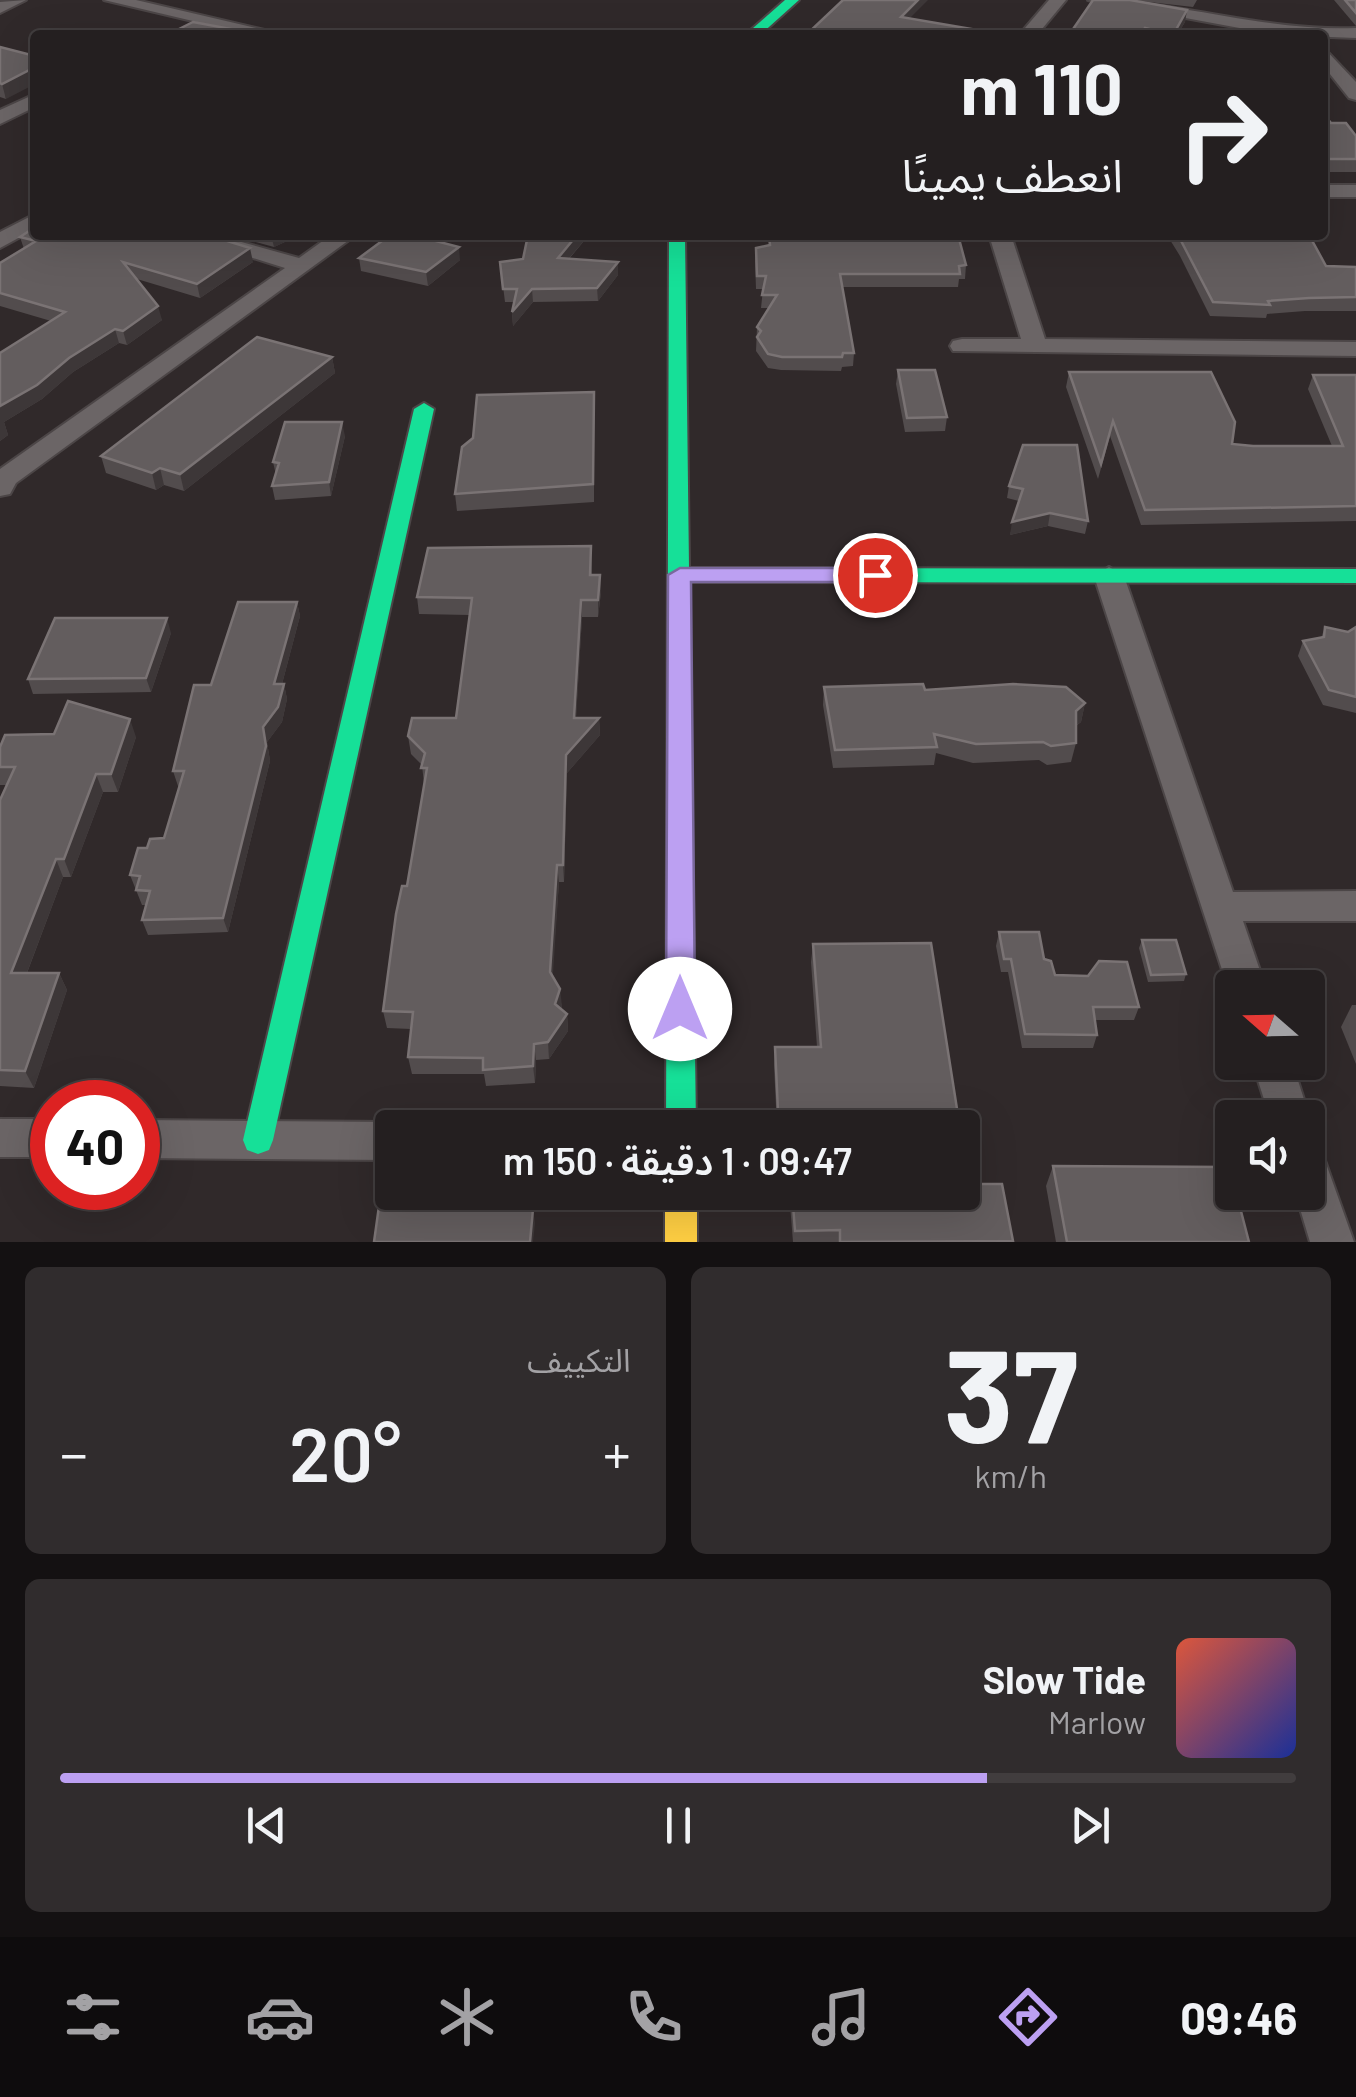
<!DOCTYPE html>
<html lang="ar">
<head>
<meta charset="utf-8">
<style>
  :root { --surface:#241f20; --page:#302c2d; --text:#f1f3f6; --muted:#a3a2a5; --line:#413d3e; --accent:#bca0f2 }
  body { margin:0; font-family:Barlow,"Noto Sans Arabic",sans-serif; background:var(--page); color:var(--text); direction:rtl; height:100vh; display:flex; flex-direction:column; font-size:38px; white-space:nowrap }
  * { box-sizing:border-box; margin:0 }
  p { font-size:32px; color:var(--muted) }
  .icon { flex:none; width:55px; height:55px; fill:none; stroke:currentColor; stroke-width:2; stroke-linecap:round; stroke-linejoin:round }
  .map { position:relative; height:1242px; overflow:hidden; direction:ltr }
  .side { display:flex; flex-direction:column; gap:25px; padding:25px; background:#141112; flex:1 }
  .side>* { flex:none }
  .hud { position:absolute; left:30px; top:30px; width:1298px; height:210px; border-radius:10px; box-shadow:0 10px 40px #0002,0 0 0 2px var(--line); direction:rtl; background:#241f20; color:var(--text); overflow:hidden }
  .needle { width:65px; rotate:290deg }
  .buttons { position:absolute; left:1215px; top:970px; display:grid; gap:20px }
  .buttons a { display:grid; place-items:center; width:110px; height:110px; border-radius:10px; background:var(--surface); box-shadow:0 10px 40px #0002,0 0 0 2px var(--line); font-size:50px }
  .speed { position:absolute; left:30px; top:1080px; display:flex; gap:20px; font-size:50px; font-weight:700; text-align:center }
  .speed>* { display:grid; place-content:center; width:130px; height:130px; border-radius:50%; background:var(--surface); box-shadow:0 10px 40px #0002,0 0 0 2px var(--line); line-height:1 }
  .speed .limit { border:15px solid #d22; background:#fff; color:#111 }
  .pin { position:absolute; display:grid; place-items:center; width:85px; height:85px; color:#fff; margin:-42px; border:5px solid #fff; border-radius:50%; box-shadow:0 2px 10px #0007 }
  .me { position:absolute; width:110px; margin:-55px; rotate:0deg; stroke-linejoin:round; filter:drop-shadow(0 0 8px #0008) }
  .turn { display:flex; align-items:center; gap:35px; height:210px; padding:0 40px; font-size:45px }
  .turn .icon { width:130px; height:130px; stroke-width:2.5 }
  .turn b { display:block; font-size:70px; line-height:85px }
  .big { font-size:75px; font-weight:600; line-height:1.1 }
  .side .card { flex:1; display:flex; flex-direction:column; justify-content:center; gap:15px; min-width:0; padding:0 35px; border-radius:15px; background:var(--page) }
  .side .dial { align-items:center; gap:0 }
  .dial b { font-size:130px; line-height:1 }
  .song { display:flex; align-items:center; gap:30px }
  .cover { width:120px; height:120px; border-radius:15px; background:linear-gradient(135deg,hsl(10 70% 55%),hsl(230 70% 35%)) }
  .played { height:10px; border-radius:5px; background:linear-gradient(90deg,var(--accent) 75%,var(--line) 75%) }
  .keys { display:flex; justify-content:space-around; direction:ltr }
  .heat { display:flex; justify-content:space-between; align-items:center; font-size:55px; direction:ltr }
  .side .tiles { flex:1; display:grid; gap:25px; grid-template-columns:1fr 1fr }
  .card:last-child { grid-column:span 2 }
  .trip { position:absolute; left:375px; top:1110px; width:605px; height:100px; border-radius:10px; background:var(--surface); box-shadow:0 10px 40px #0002,0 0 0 2px var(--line); font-weight:600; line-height:100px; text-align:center; direction:rtl }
  .tab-bar { display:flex; height:160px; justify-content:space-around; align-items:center; background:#0e0c0d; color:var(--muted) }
  .tab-bar .icon { width:70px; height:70px }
  .tab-bar .selected { color:var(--accent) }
  .tab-bar b { font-size:45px; color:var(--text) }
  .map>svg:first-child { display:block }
</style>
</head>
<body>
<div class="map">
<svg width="1356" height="1242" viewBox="0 0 1356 1242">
  <rect width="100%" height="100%" fill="#30292a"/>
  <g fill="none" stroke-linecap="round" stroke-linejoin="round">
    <defs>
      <g id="street">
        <polygon points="26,0 0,13 0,2"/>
        <polygon points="104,0 136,0 286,35 252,35"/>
        <polygon points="1049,0 1066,0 1037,35 1019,35"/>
        <path d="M1088,0C1178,0 1265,32 1356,28V38L1278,35Z"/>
        <polygon points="1322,46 1356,82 1356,100 1349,98 1322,64"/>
        <polygon points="35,94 35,107 0,124 0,110"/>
        <rect x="1322" y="185" width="34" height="12"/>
        <polygon points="35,214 35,229 0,248 0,232"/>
        <polygon points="180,235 216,235 299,258 331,235 356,235 16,483 10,494 0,496 0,469 285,268"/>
        <polygon points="989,235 1011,235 1045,339 1356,342 1356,356 953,351 950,346 953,341 962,339 1021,339"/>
        <polygon points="1109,567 1124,576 1233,892 1356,891 1356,921 1243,921 1266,988 1232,988 1232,997 1228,988 1094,576"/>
        <polygon points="1252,1062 1292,1062 1310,1118 1308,1124 1308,1118 1270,1118"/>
        <rect x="0" y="1119" width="52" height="38"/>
        <polygon points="138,1120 392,1122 406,1128 392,1128 392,1160 138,1158"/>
        <polygon points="1308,1150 1323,1155 1354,1242 1310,1242 1295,1192 1308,1192"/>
      </g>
      <g id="fast">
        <polygon points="785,0 799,0 760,35 745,35"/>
        <polygon points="669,235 685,235 689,568 1356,569 1356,583 689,582 696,1128 666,1128"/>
        <polygon points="424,403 434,409 273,1140 269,1150 258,1154 247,1150 243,1140 414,409"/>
      </g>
      <rect id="slow" x="665" y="1192" width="32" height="50"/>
    </defs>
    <use href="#street" stroke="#4c4647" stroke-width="4"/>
    <use href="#fast" stroke="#4c4647" stroke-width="4"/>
    <use href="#slow" stroke="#4c4647" stroke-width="4"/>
    <use href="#street" fill="#6b6566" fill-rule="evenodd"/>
    <use href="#fast" fill="#16e098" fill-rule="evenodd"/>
    <use href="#slow" fill="#ffcf43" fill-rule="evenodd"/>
  </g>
  <g fill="#524c4d">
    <polygon points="1093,0 1197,0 1193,7 1131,0 1187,10 1185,22 1177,35 1069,35"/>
    <polygon points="1334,0 1356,0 1356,26"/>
    <polygon points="0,47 6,99 0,97"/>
    <polygon points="1322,112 1331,123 1356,136 1356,172 1322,172"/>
    <polygon points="230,235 300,235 274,247"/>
    <polygon points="528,235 589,235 569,259 618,262 618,275 598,301 533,302 513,326 512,312 514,302 505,302 500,262 523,259"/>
    <polygon points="768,235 958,235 966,265 965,279 959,279 958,287 842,287 854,353 853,366 842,367 841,371 781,370 768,368 756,351 757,327 769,308 761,308 763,289 756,289 755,261 756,248 769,246"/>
    <polygon points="1167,235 1309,235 1326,266 1356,267 1356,311 1305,311 1267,314 1266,318 1210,316 1180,256"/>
    <polygon points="20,237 253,262 200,298 137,279 162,320 127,345 119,343 73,372 42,399 4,422 8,435 0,441 0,353 51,321 0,306 0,263 24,249"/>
    <polygon points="359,258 460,260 428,286 361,271"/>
    <polygon points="332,357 335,373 184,491 164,485 156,490 106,473 101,456"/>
    <polygon points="898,370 947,417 945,431 905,432 896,384"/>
    <polygon points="1069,372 1232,444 1253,446 1332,446 1308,389 1313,375 1356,375 1356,521 1141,525 1110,436 1098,479 1066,387"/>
    <polygon points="594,409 594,502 457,511 455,494"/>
    <polygon points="345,436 331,496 275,500 272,486 276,475 273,462"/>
    <polygon points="1023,445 1088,521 1085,534 1048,526 1010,535 1019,501 1007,498 1009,486"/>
    <polygon points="591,546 592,575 600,575 601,592 598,617 582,617 576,718 599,718 600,735 567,773 564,882 559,882 552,976 562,1006 561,1009 567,1014 568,1031 549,1059 536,1060 535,1083 486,1086 484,1074 412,1074 408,1057 411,1029 387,1028 383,1011 407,886 424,784 422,765 411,754 408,736 456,718 469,615 419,614 417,597"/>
    <polygon points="297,602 300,616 282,684 284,684 287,699 282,722 267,742 270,761 228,932 148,935 142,920 146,905 142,905 130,875 147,848 164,838 180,786 178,786 173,771 211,685"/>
    <polygon points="1325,627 1348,632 1356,627 1356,713 1323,705 1298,656 1303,641 1321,638"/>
    <polygon points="171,633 151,692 33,694 28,679"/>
    <polygon points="824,687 925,690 1085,703 1081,722 1076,726 1076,743 1071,762 1047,765 1039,760 973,763 936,753 934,765 833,768 823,705"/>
    <polygon points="136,737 118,792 103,792 71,877 63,877 27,973 59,973 67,990 34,1088 0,1086 0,800 7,785 0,785 0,747"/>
    <polygon points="999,932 1044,959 1055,975 1139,1007 1134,1020 1095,1020 1097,1035 1093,1048 1022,1048 1008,972 1001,972 996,946"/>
    <polygon points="1142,940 1186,974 1184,981 1148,982 1139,948"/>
    <polygon points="813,944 960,1128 777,1128 774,1065 775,1047 817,1047 811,962"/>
    <polygon points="1352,1005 1356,1005 1356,1064 1341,1027"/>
    <polygon points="1053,1166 1249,1242 1056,1242 1046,1186"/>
    <polygon points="969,1184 1012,1242 793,1242 789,1192 962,1192"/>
  </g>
  <g fill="#3d3738">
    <polygon points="918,0 928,0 900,28 901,17"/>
    <polygon points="1187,10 1185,22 1177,35 1173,35"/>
    <polygon points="35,67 35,84 6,99 2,84"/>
    <polygon points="271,235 300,235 274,247"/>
    <polygon points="577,235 589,235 558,271 558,258"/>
    <polygon points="459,247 460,260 428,286 426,272"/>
    <polygon points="250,248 253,262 200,298 197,284"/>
    <polygon points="618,262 618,275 598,301 597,288"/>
    <polygon points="532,289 533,302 513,326 512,312"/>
    <polygon points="158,306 162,320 127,345 123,331"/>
    <polygon points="115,329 119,343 73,372 42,399 4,422 8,435 0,441 0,406 69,358"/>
    <polygon points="332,357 335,373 184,491 180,474"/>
    <polygon points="342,422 345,436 331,496 329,482"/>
    <polygon points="160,468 164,485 156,490 152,473"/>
    <polygon points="1050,513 1048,526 1010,535 1012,522"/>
    <polygon points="600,575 601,592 598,617 598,600"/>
    <polygon points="581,600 582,617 575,735 574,718"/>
    <polygon points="297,602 300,616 278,699 274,684"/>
    <polygon points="167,618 171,633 151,692 146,678"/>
    <polygon points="284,684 287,699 282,722 267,742 270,761 228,932 223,918 263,727"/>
    <polygon points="1085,703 1081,722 1071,729 1076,711"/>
    <polygon points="599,718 600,735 567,773 564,882 563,865 566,755"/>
    <polygon points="130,719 136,737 118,792 111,774"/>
    <polygon points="96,774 103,792 71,877 64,859"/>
    <polygon points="56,859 63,877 20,991 11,973"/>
    <polygon points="557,865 559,882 552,989 550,972"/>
    <polygon points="59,973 67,990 34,1088 25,1071"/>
    <polygon points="560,989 562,1006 556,1021 555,1004"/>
    <polygon points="567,1014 568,1031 549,1059 548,1042"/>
    <polygon points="534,1044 536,1060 535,1083 533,1066"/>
    <polygon points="533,1209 535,1223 533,1242 530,1242"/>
  </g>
  <g fill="#635d5e" stroke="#7a7374" stroke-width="2.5">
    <polygon points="843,0 918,0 901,17 989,32 985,35 806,35"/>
    <polygon points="1093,0 1130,0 1187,10 1173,35 1145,28 1139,35 1069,35"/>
    <polygon points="1345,0 1356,0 1356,13"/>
    <polygon points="193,22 242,31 235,35 167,35"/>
    <polygon points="0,47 35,56 35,67 2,84 0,83"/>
    <polygon points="1322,112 1331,123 1346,123 1356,136 1356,159 1322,159"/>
    <polygon points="35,227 35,235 208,235 250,248 197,284 123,262 158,306 123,331 115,329 69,358 37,385 0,406 0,353 65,312 0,293 0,263 36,241 20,237"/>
    <polygon points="390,235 413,235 459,247 426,272 359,258"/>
    <polygon points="528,235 577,235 558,258 618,262 597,288 532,289 512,312 517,289 503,289 500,262 523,259"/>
    <polygon points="769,235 958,235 966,265 959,266 960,274 840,274 854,353 843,353 842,357 782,357 768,354 757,337 761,331 757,327 777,295 762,295 766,276 757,276 756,248 770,245"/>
    <polygon points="1178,235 1309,235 1326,266 1356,267 1356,297 1309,298 1268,301 1270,305 1213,302"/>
    <polygon points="257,337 332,357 180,474 160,468 152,473 101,456"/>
    <polygon points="898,370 935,370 947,417 907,418"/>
    <polygon points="1069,372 1211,372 1235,422 1232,444 1253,446 1343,446 1313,375 1356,375 1356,506 1145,510 1113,421 1101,464"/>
    <polygon points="594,392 593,484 455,494 462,447 473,438 477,395"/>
    <polygon points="285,422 342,422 329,482 272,486 279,463 273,462"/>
    <polygon points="1023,445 1077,445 1088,521 1050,513 1012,522 1023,489 1009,486"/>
    <polygon points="591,546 590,575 600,575 598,600 581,600 574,718 599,718 566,755 563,865 557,865 550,972 560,989 555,1004 567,1014 548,1042 534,1044 533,1066 483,1070 483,1058 408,1057 413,1012 383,1011 396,914 402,886 407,886 427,768 421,768 425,753 408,736 412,718 456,718 472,598 417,597 428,548"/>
    <polygon points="238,602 297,602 274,684 284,684 278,707 263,727 266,746 223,918 142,920 150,891 136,890 140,876 130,875 138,848 147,848 150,839 164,838 184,771 173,771 194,685 211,685"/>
    <polygon points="55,618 167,618 146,678 28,679"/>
    <polygon points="1325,627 1348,632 1356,627 1356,697 1329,690 1303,641 1324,637"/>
    <polygon points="923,684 925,690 1013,684 1066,687 1085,703 1076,711 1076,743 1051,746 1043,742 976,744 934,734 937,747 835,750 824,687"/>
    <polygon points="68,701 130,719 111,774 96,774 64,859 56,859 11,973 59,973 25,1071 0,1070 0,800 15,767 0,767 0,747 5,735 54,734"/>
    <polygon points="999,932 1039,932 1044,959 1051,961 1055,975 1088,976 1099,961 1127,962 1139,1007 1093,1007 1097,1035 1025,1034 1011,959 1004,959"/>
    <polygon points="1142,940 1176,940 1186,974 1151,975"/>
    <polygon points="931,943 960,1128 795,1128 794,1111 778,1111 775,1047 821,1047 813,944"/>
    <polygon points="962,1144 969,1184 1002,1184 1013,1241 840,1242 840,1230 795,1231 792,1192 962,1192"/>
    <polygon points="1053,1166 1229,1167 1232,1180 1232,1192 1236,1192 1249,1242 1067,1242"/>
    <polygon points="379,1206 533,1209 530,1242 374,1242"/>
  </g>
  <polygon fill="#bca0f2" stroke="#7a689d" stroke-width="2.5" points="680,568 875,568 886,575 875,582 691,582 695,1009 691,1018 680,1021 670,1018 666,1009 668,575"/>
</svg>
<div class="buttons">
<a><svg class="needle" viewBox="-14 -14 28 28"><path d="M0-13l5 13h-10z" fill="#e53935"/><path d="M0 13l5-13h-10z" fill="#a3a2a5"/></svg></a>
<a><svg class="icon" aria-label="sound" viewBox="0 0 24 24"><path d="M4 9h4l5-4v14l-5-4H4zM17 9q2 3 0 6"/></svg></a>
</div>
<div class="speed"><div class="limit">40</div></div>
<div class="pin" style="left:875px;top:575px;background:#d93025"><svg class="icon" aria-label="arrive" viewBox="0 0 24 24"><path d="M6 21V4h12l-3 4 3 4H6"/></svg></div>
<svg class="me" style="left:680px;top:1009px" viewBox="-20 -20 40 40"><circle r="19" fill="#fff"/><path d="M0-13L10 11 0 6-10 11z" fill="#bca0f2"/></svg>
<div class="trip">09:47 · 1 دقيقة · 150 m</div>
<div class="hud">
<div class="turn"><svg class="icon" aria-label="right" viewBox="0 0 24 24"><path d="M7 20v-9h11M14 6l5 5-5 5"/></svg><div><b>110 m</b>انعطف يمينًا</div></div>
</div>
</div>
<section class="side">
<div class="tiles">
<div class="card dial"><b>37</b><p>km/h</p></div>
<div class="card"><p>التكييف</p>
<div class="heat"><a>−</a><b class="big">20°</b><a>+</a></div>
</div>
<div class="card">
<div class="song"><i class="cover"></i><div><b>Slow Tide</b><p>Marlow</p></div></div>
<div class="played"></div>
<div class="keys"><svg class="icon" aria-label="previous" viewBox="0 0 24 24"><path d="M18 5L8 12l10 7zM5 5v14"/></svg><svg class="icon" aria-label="pause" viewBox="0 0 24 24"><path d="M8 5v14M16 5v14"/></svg><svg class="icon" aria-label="next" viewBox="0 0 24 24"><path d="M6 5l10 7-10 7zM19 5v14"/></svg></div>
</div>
</div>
</section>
<nav class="tab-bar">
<b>09:46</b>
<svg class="icon selected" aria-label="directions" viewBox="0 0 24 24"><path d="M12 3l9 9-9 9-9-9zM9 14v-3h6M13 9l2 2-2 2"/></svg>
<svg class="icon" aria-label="music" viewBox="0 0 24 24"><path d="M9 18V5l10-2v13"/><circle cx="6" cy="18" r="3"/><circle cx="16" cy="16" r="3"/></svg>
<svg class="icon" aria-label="phone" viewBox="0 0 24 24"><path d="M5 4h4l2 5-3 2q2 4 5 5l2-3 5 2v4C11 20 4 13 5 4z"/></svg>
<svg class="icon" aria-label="climate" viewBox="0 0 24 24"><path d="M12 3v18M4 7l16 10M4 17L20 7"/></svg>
<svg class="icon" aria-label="car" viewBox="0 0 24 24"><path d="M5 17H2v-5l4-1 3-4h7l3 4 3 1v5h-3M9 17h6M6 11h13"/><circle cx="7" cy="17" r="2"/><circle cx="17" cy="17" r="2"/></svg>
<svg class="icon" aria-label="filters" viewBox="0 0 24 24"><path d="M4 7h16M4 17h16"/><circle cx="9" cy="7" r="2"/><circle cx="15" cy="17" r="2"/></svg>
</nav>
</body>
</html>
